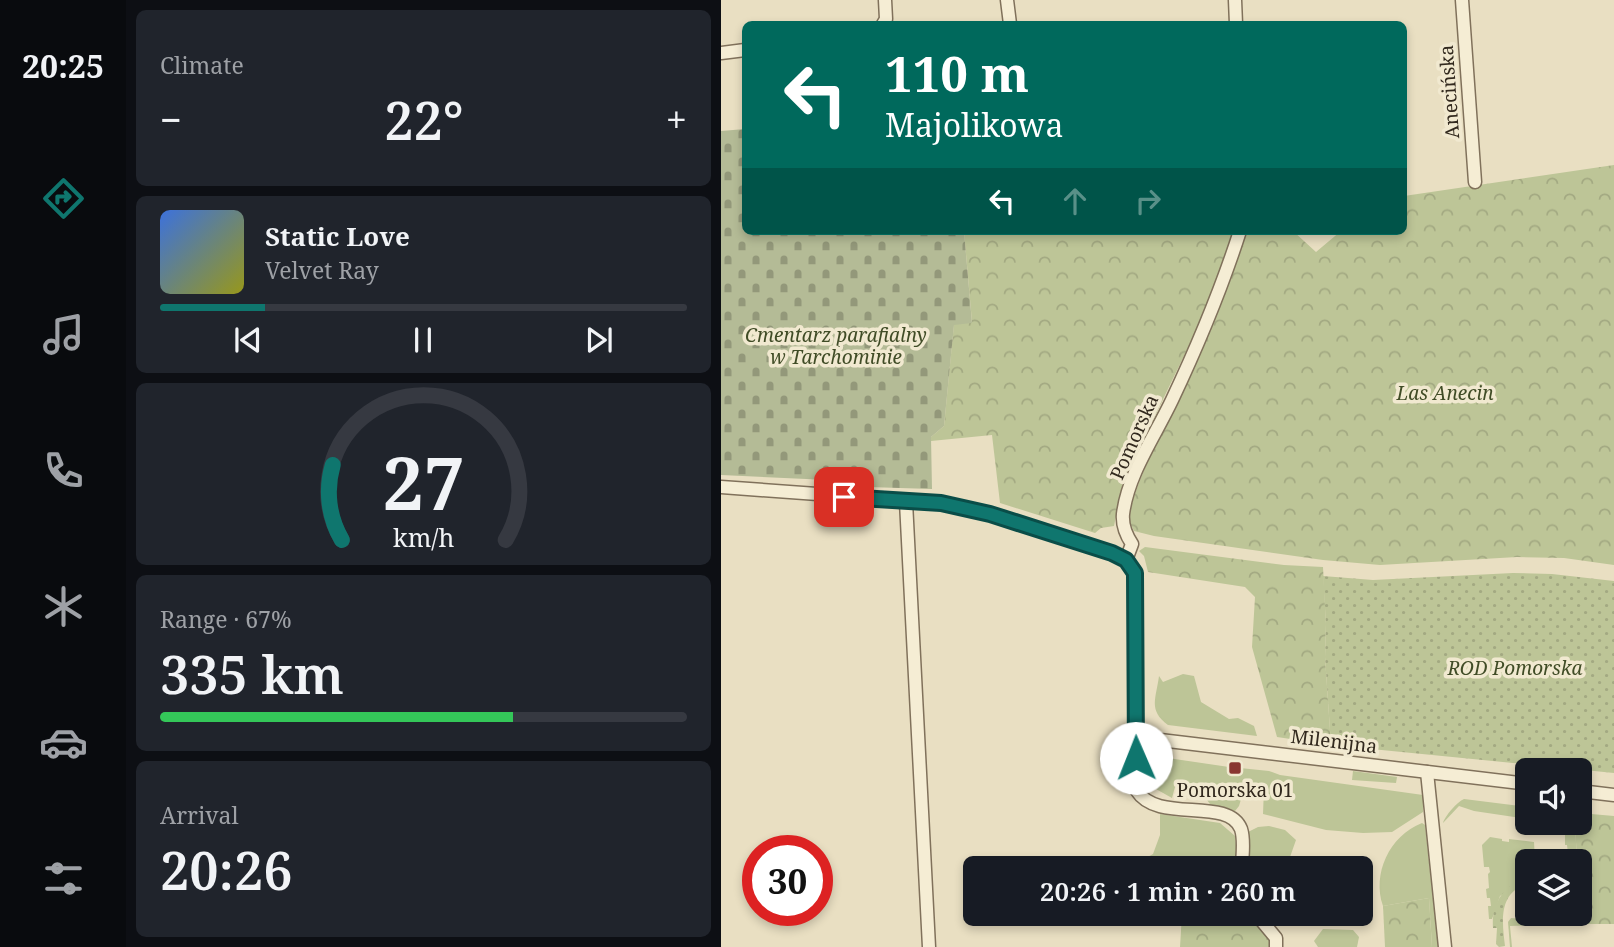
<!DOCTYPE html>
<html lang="en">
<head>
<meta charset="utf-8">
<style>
  :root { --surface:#171b24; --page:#20242c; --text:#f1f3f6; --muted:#9ea1a6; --line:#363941; --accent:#0f766e }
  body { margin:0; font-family:"Noto Serif",serif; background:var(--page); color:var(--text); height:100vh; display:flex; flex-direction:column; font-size:26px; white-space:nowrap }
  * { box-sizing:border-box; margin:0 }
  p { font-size:23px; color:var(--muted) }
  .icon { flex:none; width:38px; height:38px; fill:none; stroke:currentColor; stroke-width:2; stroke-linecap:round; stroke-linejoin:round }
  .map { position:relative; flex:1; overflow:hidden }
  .sheet { display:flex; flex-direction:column; gap:10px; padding:10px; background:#0d0f14; width:595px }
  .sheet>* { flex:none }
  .top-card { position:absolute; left:21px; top:21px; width:665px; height:214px; border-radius:10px; box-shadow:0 4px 10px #0003; background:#00695c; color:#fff; overflow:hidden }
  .controls { position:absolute; left:794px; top:758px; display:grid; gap:14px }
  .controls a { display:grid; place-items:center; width:77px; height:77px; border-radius:10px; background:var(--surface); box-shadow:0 4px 10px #0003; font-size:35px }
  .speed { position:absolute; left:21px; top:835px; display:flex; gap:14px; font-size:35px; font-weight:700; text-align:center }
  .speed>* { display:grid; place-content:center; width:91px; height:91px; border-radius:50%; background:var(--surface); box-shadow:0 4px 10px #0003; line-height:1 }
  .speed .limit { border:10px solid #d22; background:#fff; color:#111 }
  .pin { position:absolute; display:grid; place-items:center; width:60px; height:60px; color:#fff; margin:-30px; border-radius:14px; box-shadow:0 4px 10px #0006 }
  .me { position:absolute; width:77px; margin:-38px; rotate:359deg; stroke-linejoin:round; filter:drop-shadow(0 0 5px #0008) }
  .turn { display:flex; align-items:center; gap:24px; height:147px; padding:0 28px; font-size:32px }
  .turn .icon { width:91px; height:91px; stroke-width:2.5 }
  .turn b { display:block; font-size:49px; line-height:60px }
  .lanes { display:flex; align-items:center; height:66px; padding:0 28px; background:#0003; justify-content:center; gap:35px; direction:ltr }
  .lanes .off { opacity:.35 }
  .big { font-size:52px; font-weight:600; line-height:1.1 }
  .sheet .card { flex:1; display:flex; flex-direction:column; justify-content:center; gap:10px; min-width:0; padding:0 24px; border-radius:10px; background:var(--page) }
  .sheet .dial { align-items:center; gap:0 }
  .dial svg { height:182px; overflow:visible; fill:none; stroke:var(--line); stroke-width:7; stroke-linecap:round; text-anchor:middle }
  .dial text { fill:var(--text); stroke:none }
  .song { display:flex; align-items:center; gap:21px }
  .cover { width:84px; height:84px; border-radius:10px; background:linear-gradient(135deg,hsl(220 70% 55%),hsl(60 70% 35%)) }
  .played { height:7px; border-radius:4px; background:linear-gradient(90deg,var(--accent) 20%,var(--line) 20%) }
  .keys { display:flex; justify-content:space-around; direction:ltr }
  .heat { display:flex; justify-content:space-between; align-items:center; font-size:38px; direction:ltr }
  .charge { height:10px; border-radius:5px; background:linear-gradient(90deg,#34c759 67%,var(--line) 0) }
  .trip { position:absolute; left:242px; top:856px; width:410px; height:70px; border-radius:10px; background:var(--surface); box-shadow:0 4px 10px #0003; font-weight:600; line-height:70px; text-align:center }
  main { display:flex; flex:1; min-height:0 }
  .dock { display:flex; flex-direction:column; width:126px; justify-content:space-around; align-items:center; background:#090b0e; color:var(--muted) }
  .dock .icon { width:49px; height:49px }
  .dock .on { color:var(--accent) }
  .dock b { font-size:32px; color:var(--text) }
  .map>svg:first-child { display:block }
</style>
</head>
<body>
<main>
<nav class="dock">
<b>20:25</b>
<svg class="icon on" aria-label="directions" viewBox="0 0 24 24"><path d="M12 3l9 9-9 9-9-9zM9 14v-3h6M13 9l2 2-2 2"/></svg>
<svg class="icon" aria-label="music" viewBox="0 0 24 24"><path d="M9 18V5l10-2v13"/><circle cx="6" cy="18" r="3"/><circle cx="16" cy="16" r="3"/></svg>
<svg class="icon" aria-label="phone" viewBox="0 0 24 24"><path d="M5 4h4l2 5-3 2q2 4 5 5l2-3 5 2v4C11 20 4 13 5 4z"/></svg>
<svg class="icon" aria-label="climate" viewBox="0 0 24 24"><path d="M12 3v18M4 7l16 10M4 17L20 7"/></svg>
<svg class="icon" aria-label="car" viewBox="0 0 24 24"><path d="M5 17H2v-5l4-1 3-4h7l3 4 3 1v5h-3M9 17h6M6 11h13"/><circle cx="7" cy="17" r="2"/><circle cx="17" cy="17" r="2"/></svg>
<svg class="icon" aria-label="filters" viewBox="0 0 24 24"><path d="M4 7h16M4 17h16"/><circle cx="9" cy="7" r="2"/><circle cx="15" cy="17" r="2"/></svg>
</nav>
<section class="sheet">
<div class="card"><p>Climate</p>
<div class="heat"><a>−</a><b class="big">22°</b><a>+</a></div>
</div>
<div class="card">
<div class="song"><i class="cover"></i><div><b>Static Love</b><p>Velvet Ray</p></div></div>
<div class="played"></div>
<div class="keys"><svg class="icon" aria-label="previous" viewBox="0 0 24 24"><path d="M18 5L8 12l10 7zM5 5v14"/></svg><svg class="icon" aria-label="pause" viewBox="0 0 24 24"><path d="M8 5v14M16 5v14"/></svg><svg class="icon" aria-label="next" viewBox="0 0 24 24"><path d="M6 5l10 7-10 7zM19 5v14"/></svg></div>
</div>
<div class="card dial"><svg viewBox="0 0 100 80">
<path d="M14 69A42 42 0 1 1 86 69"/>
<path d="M14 69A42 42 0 0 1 10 36" stroke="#0f766e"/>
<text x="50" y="56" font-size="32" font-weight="700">27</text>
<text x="50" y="72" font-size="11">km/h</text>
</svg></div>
<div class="card"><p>Range · 67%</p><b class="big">335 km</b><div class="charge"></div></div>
<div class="card"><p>Arrival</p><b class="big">20:26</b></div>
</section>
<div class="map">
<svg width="893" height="947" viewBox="0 0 893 947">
  <defs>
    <pattern id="forest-crowns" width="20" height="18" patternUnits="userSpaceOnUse" patternTransform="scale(1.75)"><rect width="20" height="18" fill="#bdc597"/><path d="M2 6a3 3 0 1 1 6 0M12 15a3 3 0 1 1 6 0" fill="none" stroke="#a3a982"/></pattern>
    <pattern id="cemetery-stones" width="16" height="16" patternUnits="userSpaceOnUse" patternTransform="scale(1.75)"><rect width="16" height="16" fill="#b4bb96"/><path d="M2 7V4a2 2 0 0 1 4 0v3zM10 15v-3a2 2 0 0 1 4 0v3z" fill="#93987a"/></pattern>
    <pattern id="garden-dots" width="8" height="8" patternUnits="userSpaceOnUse" patternTransform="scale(1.75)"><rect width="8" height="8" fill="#bdc597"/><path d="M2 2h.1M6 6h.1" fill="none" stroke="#a3a982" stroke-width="1.8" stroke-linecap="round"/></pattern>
  </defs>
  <rect width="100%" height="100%" fill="#e9dfc2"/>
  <g fill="#bdc597">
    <path d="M462,674L473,676L480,702L508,719L517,718L533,726L536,736L447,725C427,710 435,699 438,676L442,682Z"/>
    <polygon points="440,757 508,767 509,770 519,771 519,768 548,771 559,775 702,795 702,812 671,832 642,833 605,830 542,814 543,788 525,783 518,806 514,811 491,807 484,797 483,790 454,787 451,798 426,784 427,766 434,759"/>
    <polygon points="632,771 676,777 675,783 631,780"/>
    <path d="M743,799L807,807V819L753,811L738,806L722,823C724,816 736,802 743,799Z"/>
    <polygon points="439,814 499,823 514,836 516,855 497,868 422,868 423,859 432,854 439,835"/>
    <path d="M701,823L704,825L717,947H711L708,898L662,906C651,874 668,836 701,823Z"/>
    <polygon points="844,823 854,823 856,861 848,861 846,845 844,845"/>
    <polygon points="548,826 564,830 575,840 569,857 569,868 527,868 527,832 537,827"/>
    <polygon points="769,837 781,839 781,841 788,842 788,839 813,842 814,861 807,861 807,879 779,896 771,919 768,919 767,906 770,906 769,898 766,898 765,889 768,888 767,874 769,872 768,867 763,867 761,845"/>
    <polygon points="836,914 859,914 860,924 789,926 791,947 789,947 787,922 790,918 835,922"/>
    <polygon points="602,929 632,930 638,937 636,947 597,947 593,941"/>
  </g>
  <g fill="url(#forest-crowns)">
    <path d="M893,165V565L843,558L796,557L659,565L602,560L433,536L413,531L407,519C418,470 445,427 466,382C489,333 509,283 522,231H572L595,252L620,231H682L683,196Z"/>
    <polygon points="243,231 513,231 490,300 402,482 393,526 380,528 374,533 279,503 271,435 210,441 210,437 223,426 233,324 251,322"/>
    <polygon points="424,547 563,565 602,567 605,624 604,657 610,745 556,737 531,647 534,597 524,587 427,572 423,556 418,551"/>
    <polygon points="859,813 893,816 893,924 860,924 859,861 856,861 854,823 859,822"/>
    <polygon points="708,898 711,947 664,947 662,906"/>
    <polygon points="461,914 527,914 548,935 548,947 459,947"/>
  </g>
  <polygon fill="url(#cemetery-stones)" points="24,129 24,231 243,231 251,323 233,325 223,426 210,437 211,489 114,486 107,480 0,475 0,131"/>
  <g fill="url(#garden-dots)">
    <polygon points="792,573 831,574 893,581 893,773 610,745 604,657 605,624 602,576 652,580"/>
    <path d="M807,879V884C777,892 781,922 784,946L778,947L775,944L776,928H772C770,904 783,883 807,879Z"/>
  </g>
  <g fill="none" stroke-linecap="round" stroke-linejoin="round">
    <defs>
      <g id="street">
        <polyline points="286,0 289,24"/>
        <polyline points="514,0 515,24"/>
        <polyline points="741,0 754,182"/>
        <polyline points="162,24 165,19 164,0"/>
        <polyline points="0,53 24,50"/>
        <path d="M0,487L220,503L269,514L391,553L405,560L414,573L416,791C437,824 507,796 520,829C524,841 521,856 521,868"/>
        <polyline points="185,502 208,947"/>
        <path d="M405,560L411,544C405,535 401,525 402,514C407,474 434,436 451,400C477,345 500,290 519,231"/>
        <polyline points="414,737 807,784"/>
        <polyline points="706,772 724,947"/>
        <polyline points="859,791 893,795"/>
        <polyline points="535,914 555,938 555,947"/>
      </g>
    </defs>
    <use href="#street" stroke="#80715b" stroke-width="15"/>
    <use href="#street" stroke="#f5edd4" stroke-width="12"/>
  </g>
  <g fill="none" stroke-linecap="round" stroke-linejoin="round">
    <defs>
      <polyline id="route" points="123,497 220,503 269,514 391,553 405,560 414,573 415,758"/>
    </defs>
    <use href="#route" stroke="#0a4d48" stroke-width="18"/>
    <use href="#route" stroke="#0f766e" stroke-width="12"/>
  </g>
  <rect fill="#893631" stroke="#f1e9d0" stroke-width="2.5" x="507" y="761" width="14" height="14" rx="3.5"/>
  <g text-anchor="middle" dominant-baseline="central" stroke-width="7" stroke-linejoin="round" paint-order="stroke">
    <g font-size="19" fill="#32291e" stroke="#f1e9d0">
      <text transform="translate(728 92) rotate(-94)">Anecińska</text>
      <text transform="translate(413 437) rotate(-66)">Pomorska</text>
      <text transform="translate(613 741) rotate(7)">Milenijna</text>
    </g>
    <g font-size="19" font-style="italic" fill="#404c26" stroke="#f1e9d0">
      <text x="115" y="335">Cmentarz parafialny<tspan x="115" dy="22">w Tarchominie</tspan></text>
      <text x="724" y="393">Las Anecin</text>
      <text x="794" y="668">ROD Pomorska</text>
    </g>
    <g font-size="19" fill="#32291e" stroke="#f1e9d0">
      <text x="514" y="790">Pomorska 01</text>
    </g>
  </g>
</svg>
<div class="controls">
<a><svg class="icon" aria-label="sound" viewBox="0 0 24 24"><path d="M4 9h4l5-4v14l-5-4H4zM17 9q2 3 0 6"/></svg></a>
<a><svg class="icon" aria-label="layers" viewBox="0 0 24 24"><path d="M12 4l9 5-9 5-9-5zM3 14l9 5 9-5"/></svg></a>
</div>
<div class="speed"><div class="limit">30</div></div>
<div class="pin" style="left:123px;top:497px;background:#d93025"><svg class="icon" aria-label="arrive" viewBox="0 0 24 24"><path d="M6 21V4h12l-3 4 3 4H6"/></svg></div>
<svg class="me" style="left:415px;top:758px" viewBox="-20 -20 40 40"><circle r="19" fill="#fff"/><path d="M0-13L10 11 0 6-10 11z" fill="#0f766e"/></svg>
<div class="trip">20:26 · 1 min · 260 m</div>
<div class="top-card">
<div class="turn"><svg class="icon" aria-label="left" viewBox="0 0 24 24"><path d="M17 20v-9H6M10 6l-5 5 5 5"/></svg><div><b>110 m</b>Majolikowa</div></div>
<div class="lanes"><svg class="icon" aria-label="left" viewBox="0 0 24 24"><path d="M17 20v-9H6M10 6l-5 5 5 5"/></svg><svg class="icon off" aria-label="ahead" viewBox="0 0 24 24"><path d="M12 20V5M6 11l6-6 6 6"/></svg><svg class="icon off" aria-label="right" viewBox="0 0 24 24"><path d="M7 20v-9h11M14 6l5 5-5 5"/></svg></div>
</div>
</div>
</main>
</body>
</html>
